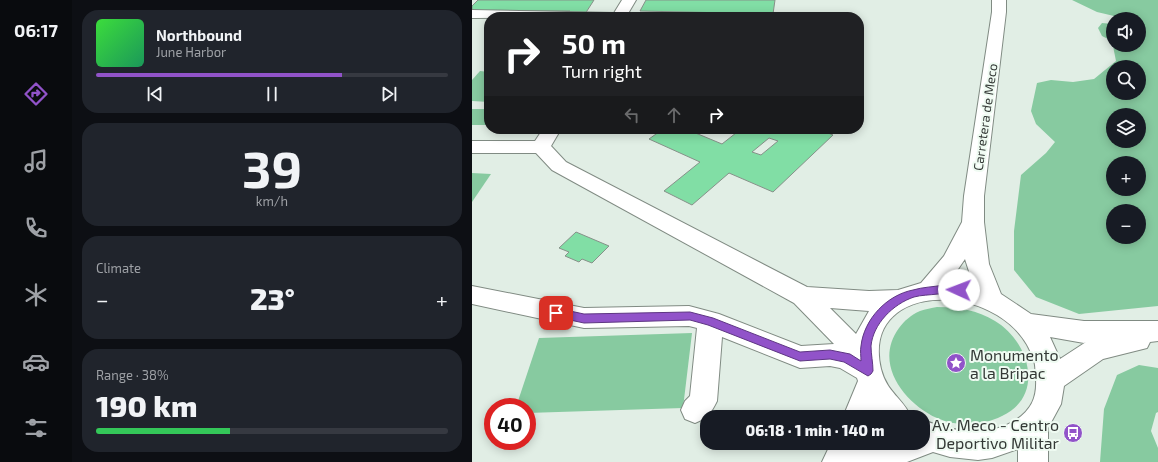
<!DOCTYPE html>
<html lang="en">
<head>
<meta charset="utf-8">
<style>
  :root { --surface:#171b24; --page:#20242c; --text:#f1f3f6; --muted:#9ea1a6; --line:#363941; --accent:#9153c9 }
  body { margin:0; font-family:"Exo 2",sans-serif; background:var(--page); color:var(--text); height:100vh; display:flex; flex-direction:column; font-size:15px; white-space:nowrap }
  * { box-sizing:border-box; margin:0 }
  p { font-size:13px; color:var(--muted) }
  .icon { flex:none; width:22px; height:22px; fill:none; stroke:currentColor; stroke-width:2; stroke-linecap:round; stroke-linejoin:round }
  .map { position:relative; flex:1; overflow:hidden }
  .panel { display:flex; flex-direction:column; gap:10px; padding:10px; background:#0d0f14; width:400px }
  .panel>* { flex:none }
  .guide { position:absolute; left:12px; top:12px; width:380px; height:122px; border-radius:16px; box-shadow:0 2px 10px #0003; background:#202124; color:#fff; overflow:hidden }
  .controls { position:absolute; left:634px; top:12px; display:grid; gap:8px }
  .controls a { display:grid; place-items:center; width:40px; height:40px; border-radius:50%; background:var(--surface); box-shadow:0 2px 10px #0003; font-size:20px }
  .speed { position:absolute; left:12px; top:398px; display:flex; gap:8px; font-size:20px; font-weight:700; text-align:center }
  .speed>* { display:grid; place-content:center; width:52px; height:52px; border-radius:50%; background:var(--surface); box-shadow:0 2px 10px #0003; line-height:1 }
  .speed .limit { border:6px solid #d22; background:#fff; color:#111 }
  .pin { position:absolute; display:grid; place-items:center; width:34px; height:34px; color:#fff; margin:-17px; border-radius:8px; box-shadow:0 2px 6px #0006 }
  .me { position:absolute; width:44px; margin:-22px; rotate:272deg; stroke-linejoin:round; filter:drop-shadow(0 0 3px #0008) }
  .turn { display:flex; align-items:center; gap:14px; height:84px; padding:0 12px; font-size:18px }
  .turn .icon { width:52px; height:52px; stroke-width:2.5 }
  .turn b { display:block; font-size:28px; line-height:34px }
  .lanes { display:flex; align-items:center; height:38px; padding:0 12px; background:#0003; justify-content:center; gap:20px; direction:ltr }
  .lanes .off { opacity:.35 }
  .big { font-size:30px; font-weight:800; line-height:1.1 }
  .panel .card { flex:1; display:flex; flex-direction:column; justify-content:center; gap:6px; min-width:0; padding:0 14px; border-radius:16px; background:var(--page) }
  .panel .dial { align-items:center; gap:0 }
  .dial b { font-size:52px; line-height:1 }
  .song { display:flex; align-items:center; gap:12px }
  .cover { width:48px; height:48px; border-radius:6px; background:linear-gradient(135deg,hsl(120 70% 55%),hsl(150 70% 35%)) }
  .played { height:4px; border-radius:2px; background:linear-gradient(90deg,var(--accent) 70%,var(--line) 70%) }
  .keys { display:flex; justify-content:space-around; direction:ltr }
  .heat { display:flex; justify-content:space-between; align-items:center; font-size:22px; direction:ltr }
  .charge { height:6px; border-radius:3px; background:linear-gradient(90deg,#34c759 38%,var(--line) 0) }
  .trip { position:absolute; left:228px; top:410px; width:230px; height:40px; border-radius:16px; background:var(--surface); box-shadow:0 2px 10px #0003; font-weight:800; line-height:40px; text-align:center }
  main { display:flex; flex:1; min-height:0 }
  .dock { display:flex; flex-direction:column; width:72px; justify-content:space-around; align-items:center; background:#090b0e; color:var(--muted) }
  .dock .icon { width:28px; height:28px }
  .dock .on { color:var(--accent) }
  .dock b { font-size:18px; color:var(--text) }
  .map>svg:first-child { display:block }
</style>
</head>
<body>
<main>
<nav class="dock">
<b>06:17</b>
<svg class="icon on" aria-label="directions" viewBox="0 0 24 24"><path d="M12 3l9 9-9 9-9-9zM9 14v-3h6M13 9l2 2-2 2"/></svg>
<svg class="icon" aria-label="music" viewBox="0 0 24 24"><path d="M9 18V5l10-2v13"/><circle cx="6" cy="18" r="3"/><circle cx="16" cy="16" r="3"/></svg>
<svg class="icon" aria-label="phone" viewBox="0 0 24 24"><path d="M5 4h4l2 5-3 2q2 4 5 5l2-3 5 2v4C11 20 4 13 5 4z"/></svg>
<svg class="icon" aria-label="climate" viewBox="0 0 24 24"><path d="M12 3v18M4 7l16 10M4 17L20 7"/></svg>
<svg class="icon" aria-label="car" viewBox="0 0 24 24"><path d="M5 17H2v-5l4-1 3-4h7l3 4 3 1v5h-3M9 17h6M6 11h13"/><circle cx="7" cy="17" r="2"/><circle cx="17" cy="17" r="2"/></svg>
<svg class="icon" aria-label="filters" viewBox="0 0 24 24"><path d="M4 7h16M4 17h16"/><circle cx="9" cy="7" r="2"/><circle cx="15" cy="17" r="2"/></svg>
</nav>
<section class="panel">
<div class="card">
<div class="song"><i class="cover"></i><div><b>Northbound</b><p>June Harbor</p></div></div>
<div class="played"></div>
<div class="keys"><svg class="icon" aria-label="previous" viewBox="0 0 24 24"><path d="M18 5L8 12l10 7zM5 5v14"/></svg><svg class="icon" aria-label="pause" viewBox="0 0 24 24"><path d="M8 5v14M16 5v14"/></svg><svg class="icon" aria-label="next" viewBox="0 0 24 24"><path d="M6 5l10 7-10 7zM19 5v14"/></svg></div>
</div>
<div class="card dial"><b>39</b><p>km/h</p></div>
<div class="card"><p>Climate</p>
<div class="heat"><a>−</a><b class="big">23°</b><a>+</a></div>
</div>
<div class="card"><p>Range · 38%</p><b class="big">190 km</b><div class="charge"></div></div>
</section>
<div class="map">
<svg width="686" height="462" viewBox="0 0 686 462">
  <rect width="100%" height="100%" fill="#e1eee5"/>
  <g fill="#87caa0" fill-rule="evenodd">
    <path d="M600,0H686V306L607,314L564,297L542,270V231L549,175L574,153L583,142L564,124L559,111L565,83L579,80L601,82L622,79L644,61L640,41L630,36L626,28L630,23L641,24V45H667V19H647L642,16L625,12ZM641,67H667V93H641ZM641,115H667V141H641ZM641,163H667V189H641ZM641,211H667V237H641Z"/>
    <polygon points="8,71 17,72 17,102 0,101 0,80"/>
    <rect x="0" y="109" width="17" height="16"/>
    <polygon points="0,173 19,174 0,202"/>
    <path d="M465,307C487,307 505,310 523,321C558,342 573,396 530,416C510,426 485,427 465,418C432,403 401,363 427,328C432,321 439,315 448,311C453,309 460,308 465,307Z"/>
    <polygon points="220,333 211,408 55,413 55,407 44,407 67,338"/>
    <polygon points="667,365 686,368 686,412 684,413 679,431 686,448 686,462 628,462 632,409 645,375"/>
  </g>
  <g fill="#81dea5" stroke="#869189" fill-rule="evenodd">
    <polygon points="6,0 122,0 113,14 96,13 98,11 0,11 0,6"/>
    <polygon points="174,0 303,0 301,14 168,11"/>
    <path d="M191,129H214L250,144L269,129H346L361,135L301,192L257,173L220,205L192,191L228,162L177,139ZM297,138L306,141L289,155L280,152Z"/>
    <polygon points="104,232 137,246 120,263 110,259 107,262 93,256 97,252 87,248"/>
  </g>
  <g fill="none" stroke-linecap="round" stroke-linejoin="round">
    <defs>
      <g id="minor">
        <polygon points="150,0 164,0 154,17 0,18 0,10 142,13"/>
        <path d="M520,0H534V12L512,196V222L517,264L529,294L559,314L612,321H686V341L678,342L675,348L631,359L592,386L589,404L576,428V462H546V449L520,458L506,460L478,457L461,452L435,462H350L359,443H389L386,449L405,443H451V420C481,432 515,438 544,420C560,409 565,397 564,379C563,373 564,366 562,361C538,280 387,276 409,369C415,393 431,398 439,417H405L401,412L399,417H371L386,381L385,378L368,368L358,366L328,368L250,337L245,401C239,413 236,418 223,423L213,419L209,410L213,401L218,396L225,328L217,326L112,328L0,304V286L112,308L217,306L247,314L329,346L362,344L322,303L80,170L64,153H0V141H63L71,129H89L79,146L94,162L335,287L397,291L426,290L449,283L472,256L490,222L492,196L520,12ZM493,259L501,284L478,281ZM358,308L397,311L384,334ZM578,337L612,343L614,342L588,359Z"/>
      </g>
    </defs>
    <use href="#minor" stroke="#808b83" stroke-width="2"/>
    <use href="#minor" fill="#fff" fill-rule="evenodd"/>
  </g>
  <path fill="#9153c9" stroke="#5e3683" d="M472,285L491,287L492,290L491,293C483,295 474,292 466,294C458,295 449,295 442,297C421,304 401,324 399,346C399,354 401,363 401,371L399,374L396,376L372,362L358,359L328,361L236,325L218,320L112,323L84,317L80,316L79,313L80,310L84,308L112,314L218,312L241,318L328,352L358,350L378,354L389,361C389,356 388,351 389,346C392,319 415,295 441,290C451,287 461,287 472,285Z"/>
  <defs>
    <symbol id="sight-disc" viewBox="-11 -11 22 22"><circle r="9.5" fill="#9153c9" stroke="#effbf2"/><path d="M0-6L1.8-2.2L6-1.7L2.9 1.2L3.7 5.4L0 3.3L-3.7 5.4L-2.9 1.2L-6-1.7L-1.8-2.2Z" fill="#fff"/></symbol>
    <symbol id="bus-disc" viewBox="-11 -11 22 22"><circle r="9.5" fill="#9153c9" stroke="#effbf2"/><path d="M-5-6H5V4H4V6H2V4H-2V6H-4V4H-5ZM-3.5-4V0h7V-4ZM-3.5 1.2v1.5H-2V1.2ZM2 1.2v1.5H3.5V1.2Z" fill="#fff"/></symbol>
  </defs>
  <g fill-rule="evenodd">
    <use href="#sight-disc" x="473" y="352" width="22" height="22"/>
    <use href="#bus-disc" x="590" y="422" width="22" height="22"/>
  </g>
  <g text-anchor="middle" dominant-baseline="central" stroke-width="4" stroke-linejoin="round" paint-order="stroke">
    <g font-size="13" fill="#343936" stroke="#effbf2">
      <text transform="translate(513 117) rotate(-82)">Carretera de Meco</text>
    </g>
    <g font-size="16" fill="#343936" stroke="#effbf2" text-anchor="start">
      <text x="498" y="354">Monumento<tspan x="498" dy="18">a la Bripac</tspan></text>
      <text x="587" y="424" text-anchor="end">Av. Meco - Centro<tspan x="587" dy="18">Deportivo Militar</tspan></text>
    </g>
  </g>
</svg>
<div class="controls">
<a><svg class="icon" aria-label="sound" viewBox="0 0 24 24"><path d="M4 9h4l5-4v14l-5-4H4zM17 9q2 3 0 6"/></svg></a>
<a><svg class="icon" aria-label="search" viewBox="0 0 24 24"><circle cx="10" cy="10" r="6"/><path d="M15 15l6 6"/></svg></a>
<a><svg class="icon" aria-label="layers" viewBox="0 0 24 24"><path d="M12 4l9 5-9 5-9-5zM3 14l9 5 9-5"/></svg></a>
<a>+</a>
<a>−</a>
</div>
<div class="speed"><div class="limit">40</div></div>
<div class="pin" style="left:84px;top:313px;background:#d93025"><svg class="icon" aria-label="arrive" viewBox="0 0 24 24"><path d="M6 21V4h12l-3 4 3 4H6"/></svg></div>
<svg class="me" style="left:487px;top:290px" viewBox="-20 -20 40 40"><circle r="19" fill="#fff"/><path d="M0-13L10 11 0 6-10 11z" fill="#9153c9"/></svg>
<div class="trip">06:18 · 1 min · 140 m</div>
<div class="guide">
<div class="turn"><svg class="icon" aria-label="right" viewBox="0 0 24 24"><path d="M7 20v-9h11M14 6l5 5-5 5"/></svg><div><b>50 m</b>Turn right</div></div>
<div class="lanes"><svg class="icon off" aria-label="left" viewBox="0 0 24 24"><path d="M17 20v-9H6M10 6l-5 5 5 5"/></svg><svg class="icon off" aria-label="ahead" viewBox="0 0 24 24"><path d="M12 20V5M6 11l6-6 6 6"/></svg><svg class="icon" aria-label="right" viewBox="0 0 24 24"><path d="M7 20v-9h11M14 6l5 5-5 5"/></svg></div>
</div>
</div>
</main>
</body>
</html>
